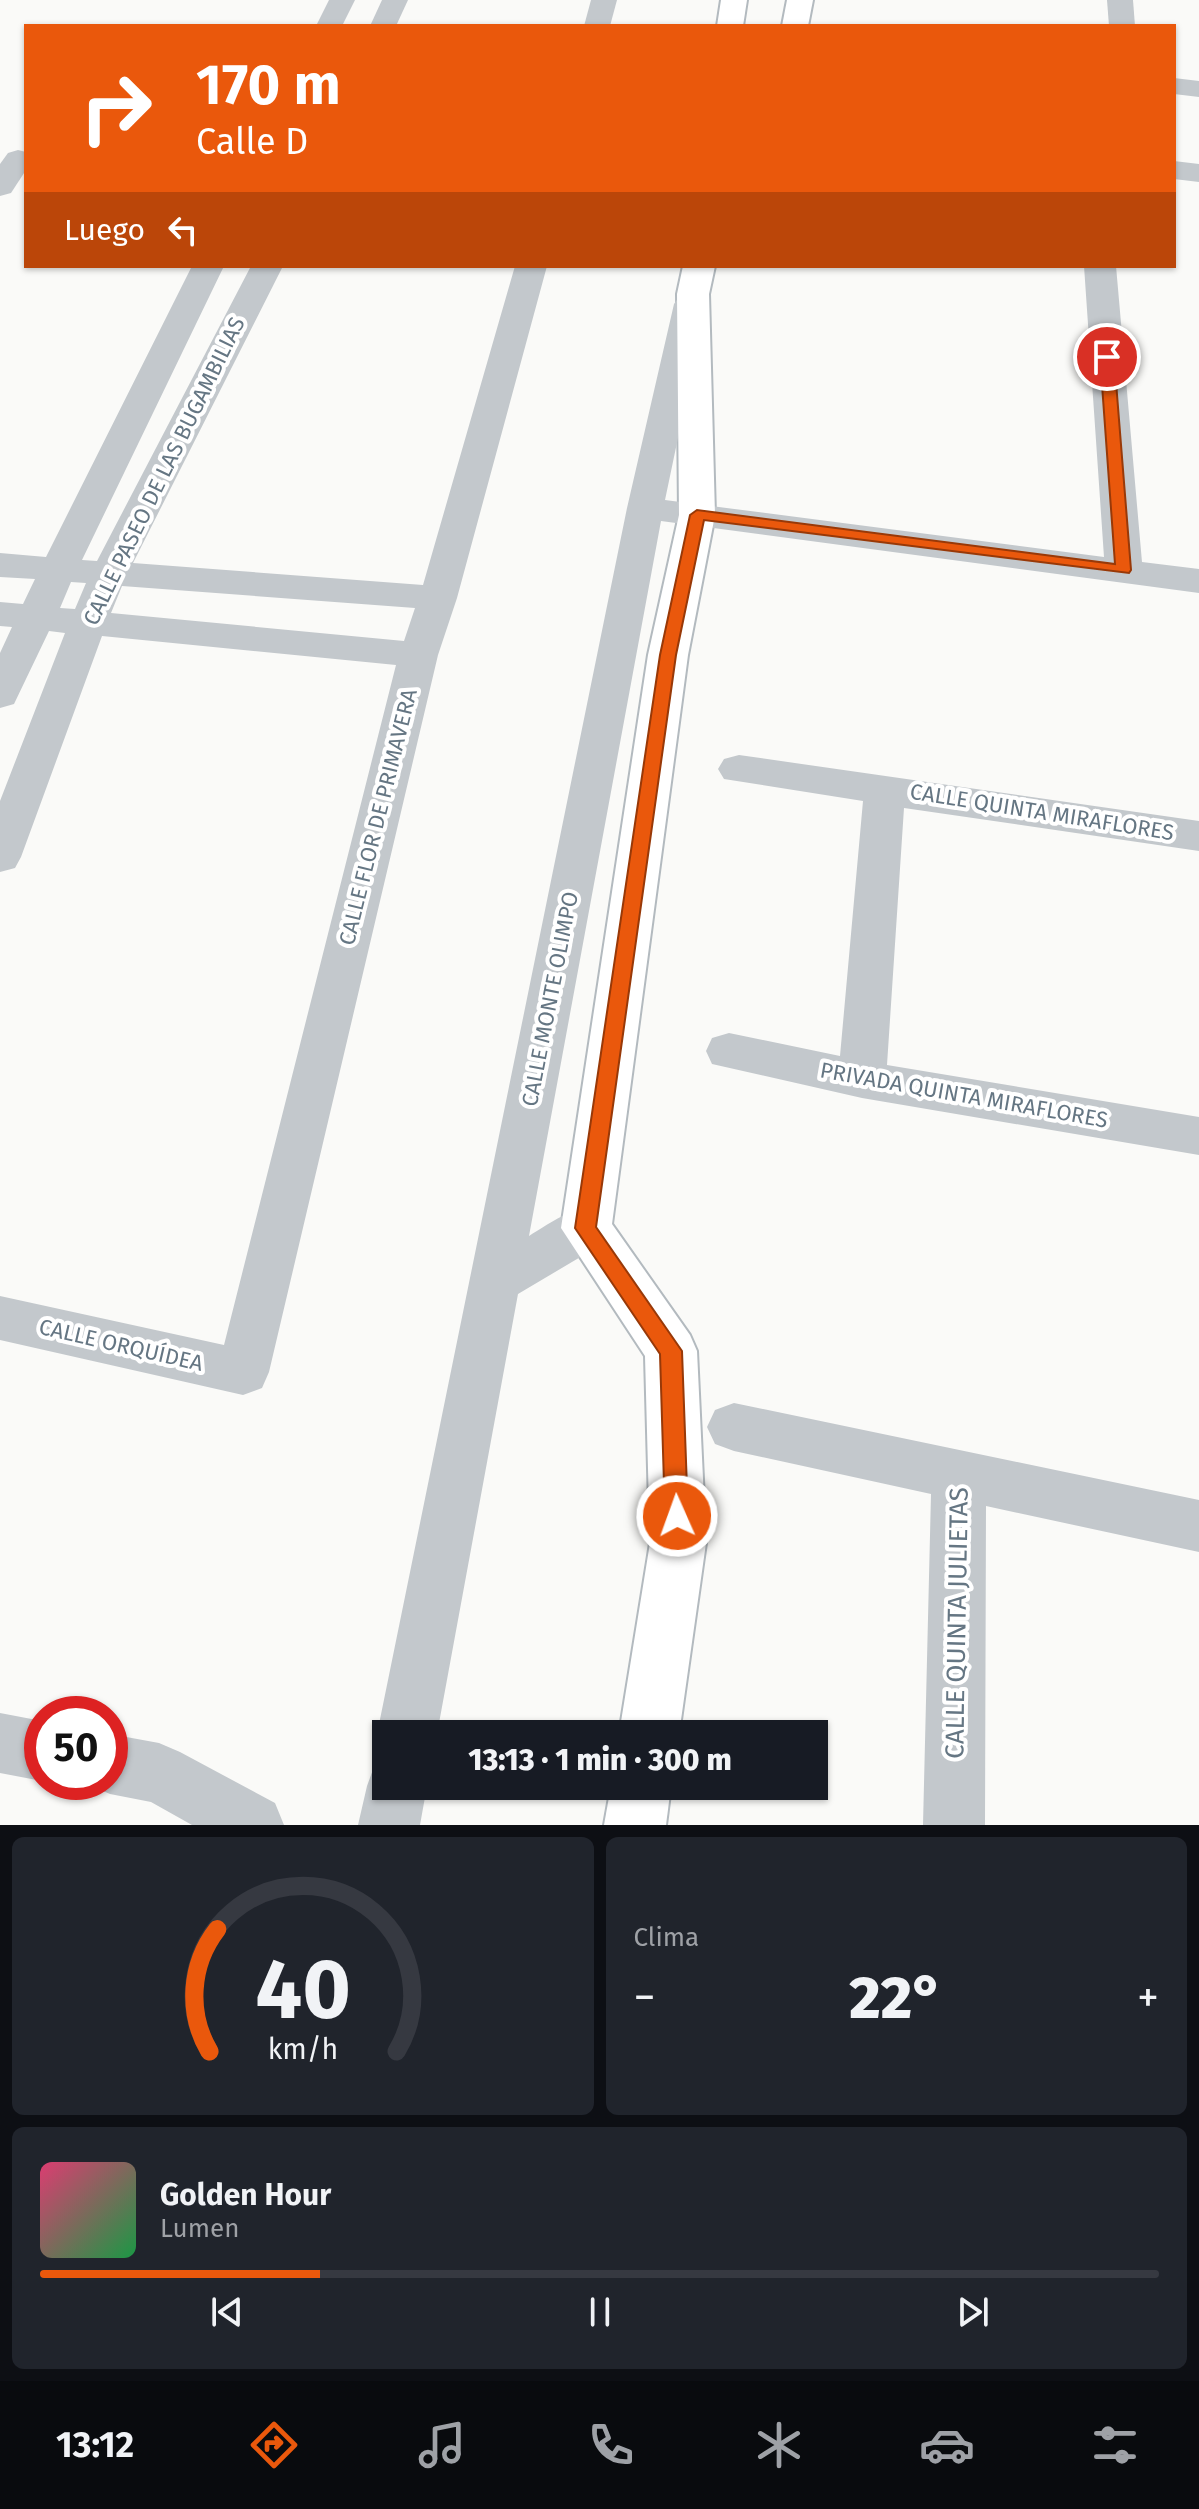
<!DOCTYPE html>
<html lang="es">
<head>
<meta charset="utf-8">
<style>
  :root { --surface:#171b24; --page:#20242c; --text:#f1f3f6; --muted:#9ea1a6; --line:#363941; --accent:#ea580c }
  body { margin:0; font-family:"Fira Sans",sans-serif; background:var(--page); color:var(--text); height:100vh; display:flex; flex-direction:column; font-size:30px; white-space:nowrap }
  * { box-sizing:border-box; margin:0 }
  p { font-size:26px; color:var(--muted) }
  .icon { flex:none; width:44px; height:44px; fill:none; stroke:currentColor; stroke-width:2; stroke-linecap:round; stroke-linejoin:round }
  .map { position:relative; height:1825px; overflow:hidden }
  .panel { display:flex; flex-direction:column; gap:12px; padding:12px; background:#0d0f14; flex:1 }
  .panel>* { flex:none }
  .banner { position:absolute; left:24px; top:24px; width:1152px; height:244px; border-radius:0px; box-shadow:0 2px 6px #0004; background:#ea580c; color:#fff; overflow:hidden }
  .speed { position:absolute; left:24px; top:1696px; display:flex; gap:16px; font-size:40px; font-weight:700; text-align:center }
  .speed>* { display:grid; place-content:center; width:104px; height:104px; border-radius:50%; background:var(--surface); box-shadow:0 2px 6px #0004; line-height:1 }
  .speed .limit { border:12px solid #d22; background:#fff; color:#111 }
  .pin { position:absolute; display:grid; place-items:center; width:68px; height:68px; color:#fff; margin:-34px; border:4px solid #fff; border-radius:50%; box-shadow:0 2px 8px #0007 }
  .me { position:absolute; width:88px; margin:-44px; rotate:358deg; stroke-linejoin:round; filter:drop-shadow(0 0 6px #0008) }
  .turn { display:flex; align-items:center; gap:28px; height:168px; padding:0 40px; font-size:36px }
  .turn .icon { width:104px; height:104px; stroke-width:2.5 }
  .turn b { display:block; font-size:56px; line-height:68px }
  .then { display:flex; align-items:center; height:76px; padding:0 40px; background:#0003; gap:16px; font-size:30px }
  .big { font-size:60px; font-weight:800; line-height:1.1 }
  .panel .tile { flex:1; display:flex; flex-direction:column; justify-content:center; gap:12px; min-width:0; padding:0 28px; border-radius:12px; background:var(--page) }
  .panel .dial { align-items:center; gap:0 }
  .dial svg { height:208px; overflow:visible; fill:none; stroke:var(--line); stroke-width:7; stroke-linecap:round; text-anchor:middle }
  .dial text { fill:var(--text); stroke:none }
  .song { display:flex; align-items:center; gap:24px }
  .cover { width:96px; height:96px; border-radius:12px; background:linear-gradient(135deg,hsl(340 70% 55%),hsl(140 70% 35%)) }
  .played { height:8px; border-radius:4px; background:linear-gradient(90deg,var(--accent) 25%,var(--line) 25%) }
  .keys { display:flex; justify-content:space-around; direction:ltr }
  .heat { display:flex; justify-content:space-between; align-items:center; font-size:44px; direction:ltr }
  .panel .tiles { flex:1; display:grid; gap:12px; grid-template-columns:1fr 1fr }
  .tile:last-child { grid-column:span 2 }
  .trip { position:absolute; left:372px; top:1720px; width:456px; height:80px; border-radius:0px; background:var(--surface); box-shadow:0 2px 6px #0004; font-weight:800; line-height:80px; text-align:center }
  .dock { display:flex; height:128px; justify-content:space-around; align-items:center; background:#090b0e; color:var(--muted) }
  .dock .icon { width:56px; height:56px }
  .dock .active { color:var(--accent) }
  .dock b { font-size:36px; color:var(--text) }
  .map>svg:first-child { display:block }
</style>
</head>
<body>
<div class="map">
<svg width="1199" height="1825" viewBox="0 0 1199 1825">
  <rect width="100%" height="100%" fill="#fafaf8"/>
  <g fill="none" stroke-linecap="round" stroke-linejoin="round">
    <defs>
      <g id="secondary">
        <polygon points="721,0 747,0 743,26 717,26"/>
        <polygon points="787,0 813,0 808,26 782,26"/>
        <polygon points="683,266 715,266 709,294 715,515 688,655 612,1224 690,1335 697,1351 706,1543 679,1734 619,1734 650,1543 645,1356 561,1228 648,655 679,515 677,294"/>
        <polygon points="611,1786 671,1786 666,1825 604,1825"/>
      </g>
    </defs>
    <use href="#secondary" stroke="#b3babf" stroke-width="4"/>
    <g fill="#c3c8cc" fill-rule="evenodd">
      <polygon points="329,0 355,0 342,26 316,26"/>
      <polygon points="382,0 408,0 396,26 370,26"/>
      <polygon points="591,0 617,0 610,26 584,26"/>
      <polygon points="1107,0 1133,0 1135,26 1109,26"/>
      <polygon points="1174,78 1199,81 1199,97 1174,94"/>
      <polygon points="18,150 26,152 26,170 11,193 0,196 0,164 8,153"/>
      <polygon points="1174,161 1199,164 1199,182 1174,179"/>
      <path d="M192,266H224L82,560L97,561L251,266H283L133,563L423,585L515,266H547L457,598L438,655L269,1372L262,1388L243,1395L0,1340V1296L224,1345L396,665L102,636L21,857L15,868L0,872V801L65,633L49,631L14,704L0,708V653L12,627L0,626V602L23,604L35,579L0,577V553L46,557ZM71,582L86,583L75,609L60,608ZM122,586L415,608L404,641L111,613Z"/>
      <path d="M1084,266H1116L1142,562L1199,569V593L661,521L529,1236C555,1221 573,1203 604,1213L611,1228L604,1243L518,1294L437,1734H386V1755L377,1734L627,508L674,304L679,297L690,294L701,297L706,304L665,500L1104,557Z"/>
      <polygon points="739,755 1199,821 1199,851 904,808 887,1065 1199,1117 1199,1155 862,1098 712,1064 706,1051 712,1038 729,1033 840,1056 863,801 724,779 718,769 724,759"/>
      <polygon points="734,1403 1199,1500 1199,1552 986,1506 985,1825 923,1825 931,1494 734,1451 715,1444 707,1427 715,1410"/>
      <polygon points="386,1760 386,1786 427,1786 420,1825 358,1825 367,1786 375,1764"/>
    </g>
    <g fill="#c3c8cc" fill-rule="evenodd">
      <polygon points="0,1713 42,1721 42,1781 0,1773"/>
      <polygon points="110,1734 159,1743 180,1752 275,1803 284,1825 192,1825 151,1802 110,1794 89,1785 87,1782 110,1782"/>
    </g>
    <use href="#secondary" fill="#fff" fill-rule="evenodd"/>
  </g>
  <polygon fill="#ea580c" stroke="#983908" stroke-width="2" points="1107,353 1114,357 1131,570 1129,573 704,520 676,655 596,1227 682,1351 688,1516 685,1524 677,1527 668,1524 665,1516 660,1354 575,1228 660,655 690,515 697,510 1115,564 1100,357"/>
  <g text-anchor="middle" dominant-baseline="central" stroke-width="8" stroke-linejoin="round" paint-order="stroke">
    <g font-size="22" fill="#657683" stroke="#fff">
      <text transform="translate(164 471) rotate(-64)">CALLE PASEO DE LAS BUGAMBILIAS</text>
      <text transform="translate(1042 812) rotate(9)">CALLE QUINTA MIRAFLORES</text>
      <text transform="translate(378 817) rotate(-76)">CALLE FLOR DE PRIMAVERA</text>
      <text transform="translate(550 999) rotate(-79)">CALLE MONTE OLIMPO</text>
      <text transform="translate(964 1095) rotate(10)">PRIVADA QUINTA MIRAFLORES</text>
      <text transform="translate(121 1345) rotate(13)">CALLE ORQUÍDEA</text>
    </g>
    <g font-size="26" fill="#657683" stroke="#fff">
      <text transform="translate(957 1623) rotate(-89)">CALLE QUINTA JULIETAS</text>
    </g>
  </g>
</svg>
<div class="speed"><div class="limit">50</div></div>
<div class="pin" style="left:1107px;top:357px;background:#d93025"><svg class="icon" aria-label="arrive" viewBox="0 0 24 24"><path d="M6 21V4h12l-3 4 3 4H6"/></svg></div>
<svg class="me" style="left:677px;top:1516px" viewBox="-20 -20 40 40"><circle r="17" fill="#ea580c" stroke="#fff" stroke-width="3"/><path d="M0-11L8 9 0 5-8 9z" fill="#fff"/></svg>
<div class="trip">13:13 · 1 min · 300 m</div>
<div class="banner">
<div class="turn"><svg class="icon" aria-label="right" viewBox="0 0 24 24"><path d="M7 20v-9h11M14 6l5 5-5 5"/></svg><div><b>170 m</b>Calle D</div></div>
<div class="then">Luego<svg class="icon" aria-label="left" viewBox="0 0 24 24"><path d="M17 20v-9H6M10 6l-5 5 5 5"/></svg></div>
</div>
</div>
<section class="panel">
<div class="tiles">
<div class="tile dial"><svg viewBox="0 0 100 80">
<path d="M14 69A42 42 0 1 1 86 69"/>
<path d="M14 69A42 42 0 0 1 17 22" stroke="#ea580c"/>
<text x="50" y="56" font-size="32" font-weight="700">40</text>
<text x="50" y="72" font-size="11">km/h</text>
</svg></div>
<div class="tile"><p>Clima</p>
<div class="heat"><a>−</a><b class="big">22°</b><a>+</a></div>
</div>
<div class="tile">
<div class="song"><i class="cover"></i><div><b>Golden Hour</b><p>Lumen</p></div></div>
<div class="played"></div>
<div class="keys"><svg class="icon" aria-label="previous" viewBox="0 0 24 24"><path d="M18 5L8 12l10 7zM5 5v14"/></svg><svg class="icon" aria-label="pause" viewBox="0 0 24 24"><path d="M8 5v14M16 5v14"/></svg><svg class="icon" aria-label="next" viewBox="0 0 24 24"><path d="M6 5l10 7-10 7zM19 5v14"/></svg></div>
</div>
</div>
</section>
<nav class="dock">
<b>13:12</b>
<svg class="icon active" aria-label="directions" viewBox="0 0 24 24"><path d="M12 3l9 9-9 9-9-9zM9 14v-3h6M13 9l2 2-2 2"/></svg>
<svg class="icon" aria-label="music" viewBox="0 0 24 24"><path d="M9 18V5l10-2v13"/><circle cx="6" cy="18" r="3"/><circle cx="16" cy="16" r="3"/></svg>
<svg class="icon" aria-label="phone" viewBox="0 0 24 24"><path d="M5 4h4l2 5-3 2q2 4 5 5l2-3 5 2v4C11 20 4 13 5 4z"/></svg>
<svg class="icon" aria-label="climate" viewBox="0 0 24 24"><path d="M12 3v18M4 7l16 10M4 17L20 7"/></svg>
<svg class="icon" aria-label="car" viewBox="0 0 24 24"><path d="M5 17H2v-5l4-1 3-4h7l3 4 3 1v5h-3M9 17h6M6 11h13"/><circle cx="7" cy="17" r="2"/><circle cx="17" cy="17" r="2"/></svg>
<svg class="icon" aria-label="filters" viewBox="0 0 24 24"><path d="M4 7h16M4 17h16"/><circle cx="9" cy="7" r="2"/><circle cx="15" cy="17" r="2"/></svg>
</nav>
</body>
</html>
